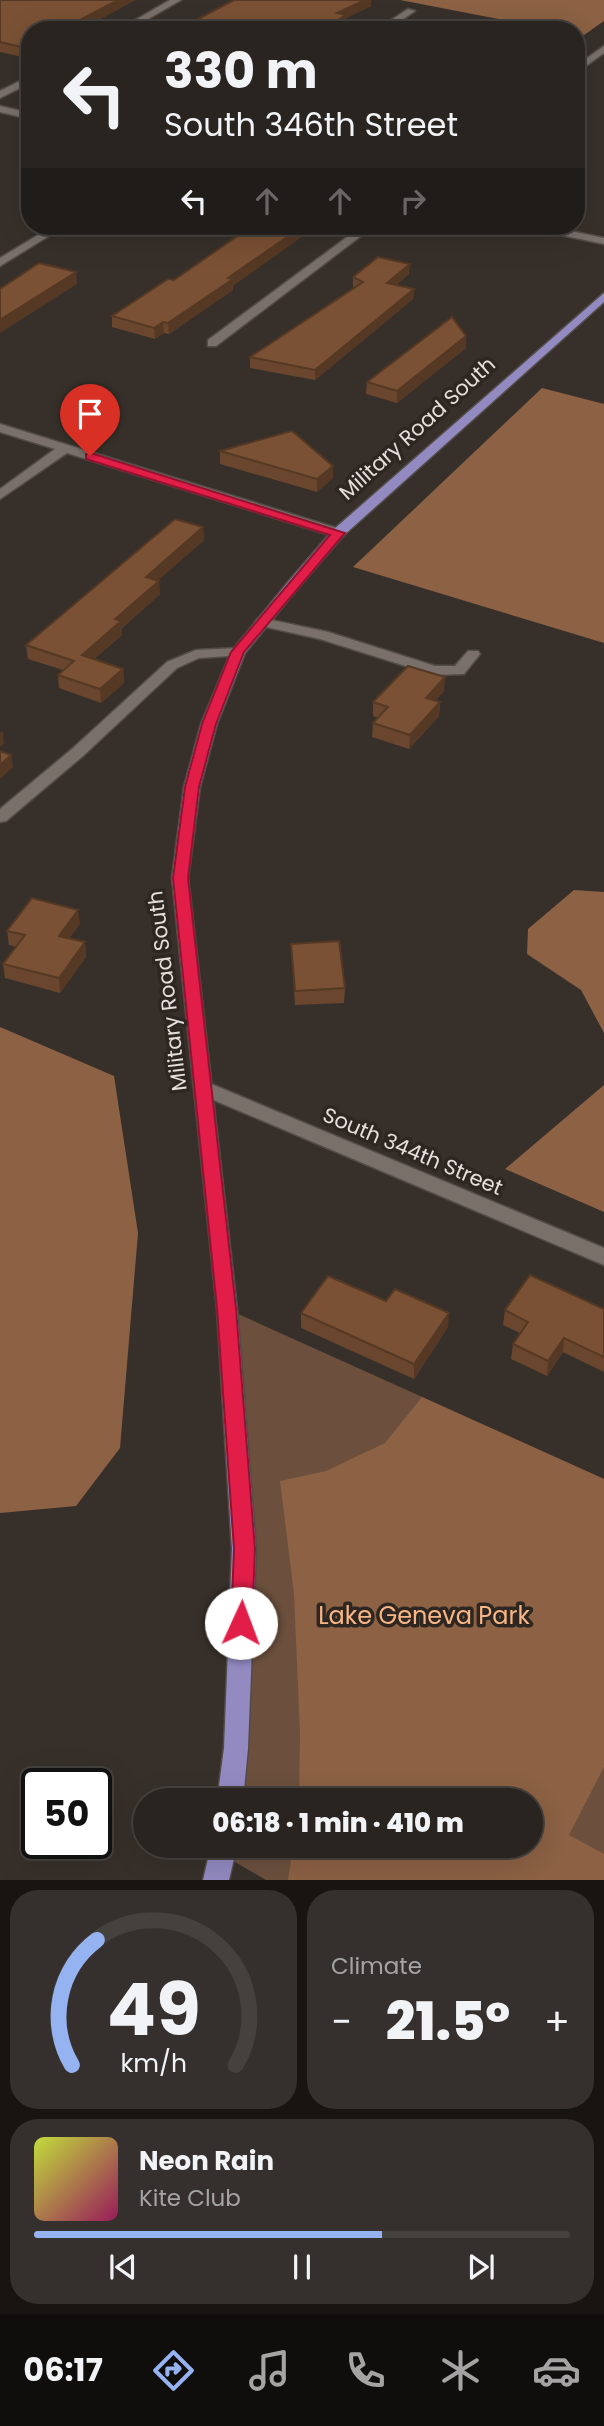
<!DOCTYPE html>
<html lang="en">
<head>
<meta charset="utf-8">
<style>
  :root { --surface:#292420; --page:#35302d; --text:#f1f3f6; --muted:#a5a4a5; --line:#45413e; --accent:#95b2f1 }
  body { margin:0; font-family:Poppins,sans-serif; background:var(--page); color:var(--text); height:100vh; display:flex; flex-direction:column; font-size:26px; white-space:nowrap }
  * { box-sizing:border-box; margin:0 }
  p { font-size:23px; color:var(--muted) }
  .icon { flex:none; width:38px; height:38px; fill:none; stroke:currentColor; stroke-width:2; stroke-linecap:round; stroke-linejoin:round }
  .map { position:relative; height:1880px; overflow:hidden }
  .details { display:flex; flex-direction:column; gap:10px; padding:10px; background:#171412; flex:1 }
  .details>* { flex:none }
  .hud { position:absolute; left:21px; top:21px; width:564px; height:214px; border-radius:28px; box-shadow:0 7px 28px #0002,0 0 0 2px var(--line); background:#292420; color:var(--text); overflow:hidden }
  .speed { position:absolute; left:21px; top:1768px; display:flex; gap:14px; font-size:35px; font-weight:700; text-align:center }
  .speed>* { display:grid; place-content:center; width:91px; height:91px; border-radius:50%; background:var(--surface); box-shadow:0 7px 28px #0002,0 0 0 2px var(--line); line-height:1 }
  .speed .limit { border:4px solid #111; border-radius:10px; background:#fff; color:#111 }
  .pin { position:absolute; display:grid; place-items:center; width:60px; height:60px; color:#fff; margin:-72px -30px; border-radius:50% 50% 50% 0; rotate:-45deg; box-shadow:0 0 7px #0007 }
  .pin .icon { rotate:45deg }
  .me { position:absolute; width:77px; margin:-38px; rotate:2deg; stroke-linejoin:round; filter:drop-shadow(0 0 5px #0008) }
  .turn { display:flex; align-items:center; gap:24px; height:147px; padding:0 28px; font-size:32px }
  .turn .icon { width:91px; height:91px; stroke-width:2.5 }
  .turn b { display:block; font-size:49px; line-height:60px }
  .lanes { display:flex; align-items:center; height:66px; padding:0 28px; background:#0003; justify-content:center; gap:35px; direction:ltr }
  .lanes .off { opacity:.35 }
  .big { font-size:52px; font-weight:800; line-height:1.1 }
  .details .card { flex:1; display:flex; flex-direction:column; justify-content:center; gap:10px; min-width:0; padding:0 24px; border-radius:28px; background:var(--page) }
  .details .dial { align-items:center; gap:0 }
  .dial svg { height:182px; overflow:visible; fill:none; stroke:var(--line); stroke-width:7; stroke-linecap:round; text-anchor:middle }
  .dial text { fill:var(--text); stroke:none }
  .song { display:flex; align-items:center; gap:21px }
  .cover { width:84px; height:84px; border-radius:10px; background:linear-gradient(135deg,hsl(70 70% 55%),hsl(330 70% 35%)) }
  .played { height:7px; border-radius:4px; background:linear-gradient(90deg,var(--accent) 65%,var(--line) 65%) }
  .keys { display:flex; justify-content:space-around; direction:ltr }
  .heat { display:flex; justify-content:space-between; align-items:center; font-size:38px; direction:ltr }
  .details .tiles { flex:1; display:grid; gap:10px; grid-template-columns:1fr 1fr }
  .card:last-child { grid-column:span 2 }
  .trip { position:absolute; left:133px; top:1788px; width:410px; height:70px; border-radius:35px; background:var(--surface); box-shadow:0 7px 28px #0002,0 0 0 2px var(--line); font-weight:800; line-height:70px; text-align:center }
  .tabs { display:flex; height:112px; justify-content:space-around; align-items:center; background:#100e0d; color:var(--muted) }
  .tabs .icon { width:49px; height:49px }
  .tabs .current { color:var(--accent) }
  .tabs b { font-size:32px; color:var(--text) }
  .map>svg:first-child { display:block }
</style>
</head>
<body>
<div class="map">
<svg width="604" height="1880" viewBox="0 0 604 1880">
  <rect width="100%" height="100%" fill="#37302a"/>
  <polygon fill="#6c503d" points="227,1309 604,1479 604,1880 266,1880 223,1855 224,1846 530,1846 530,1801 230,1801 244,1549"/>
  <g fill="#8c6144">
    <polygon points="400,0 604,0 604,21 584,35 576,33 576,30 556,30"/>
    <polygon points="542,388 604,404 604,643 353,567"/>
    <polygon points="574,890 604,892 604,1033 581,990 527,954 528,929"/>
    <polygon points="0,1027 114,1076 138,1233 120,1448 76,1506 0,1513"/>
    <polygon points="604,1082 604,1212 505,1169 604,1085"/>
    <polygon points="422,1397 604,1479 604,1767 569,1835 604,1854 604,1880 288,1880 293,1846 530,1846 530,1801 299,1801 300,1734 294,1594 280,1481 326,1471 385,1443"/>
  </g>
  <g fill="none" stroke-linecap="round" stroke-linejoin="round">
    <defs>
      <g id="minor">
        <polygon points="170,0 181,0 129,30 118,30"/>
        <polygon points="408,9 415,11 387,30 376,30"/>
        <polygon points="604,46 604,53 576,73 576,66"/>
        <polygon points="30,76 30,83 0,98 0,91"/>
        <polygon points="0,106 30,113 30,119 0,112"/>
        <polygon points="53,226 65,226 0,266 0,258"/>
        <polygon points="362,226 374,226 216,346 208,346 208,340"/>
        <polygon points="527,226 547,226 604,238 604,244 532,229"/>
        <polygon points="0,424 343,530 345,533 343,536 333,536 67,453 0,499 0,489 55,449 0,432"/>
        <polygon points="262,618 328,632 435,666 455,666 468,651 478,651 480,654 464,674 434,675 320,639 257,625 255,622 257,619"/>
        <polygon points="238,648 245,652 243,655 199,658 177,668 84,755 6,821 0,822 0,809 72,749 167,662 196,650"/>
        <polygon points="204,1081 604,1248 604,1265 197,1093 195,1088 197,1083"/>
      </g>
      <g id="major">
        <polygon points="604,293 604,302 343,536 298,588 245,653 217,724 200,787 188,878 237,1309 256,1549 248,1748 243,1801 217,1801 224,1748 232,1549 217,1309 172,878 184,787 201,724 231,652 288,582 333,530"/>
        <polygon points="211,1846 237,1846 229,1880 203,1880"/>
      </g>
    </defs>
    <use href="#minor" stroke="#524c47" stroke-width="3"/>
    <use href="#major" stroke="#524c47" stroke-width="3"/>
    <use href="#minor" fill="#79706a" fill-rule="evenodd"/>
    <use href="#major" fill="#928ac1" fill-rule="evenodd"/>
  </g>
  <g fill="#69462d">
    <polygon points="0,0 135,0 80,30 30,30 27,58 0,52"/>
    <polygon points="371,6 346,18 346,24 337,30 201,30 202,29 198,29 198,19"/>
    <polygon points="247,226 233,286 233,290 169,334 164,333 155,339 112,327 112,316 174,280 242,233 242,229"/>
    <polygon points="409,274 396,285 414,289 413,299 315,380 250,368 250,357 354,288 353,287 353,277"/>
    <polygon points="466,348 397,403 366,394 367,382"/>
    <polygon points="220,451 333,478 317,492 220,464"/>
    <polygon points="203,527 204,540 158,580 160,594 122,628 122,635 94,659 123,669 124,683 101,703 59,688 58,675 63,670 28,659 26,645"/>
    <polygon points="444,691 435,701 440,702 439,716 409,749 372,737 373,723 378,718 373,716 373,702"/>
    <polygon points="80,924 69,938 85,942 86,957 60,993 5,978 3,964 16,947 9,945 7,931"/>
    <polygon points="291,944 345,988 344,1003 295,1005"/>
    <polygon points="604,1309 604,1372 563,1352 547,1376 511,1359 513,1344 520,1333 503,1325 505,1310"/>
    <polygon points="301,1313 448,1327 414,1379 301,1328"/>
  </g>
  <g fill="#553924">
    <polygon points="118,0 135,0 80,30 61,30"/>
    <polygon points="365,0 371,0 371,6 346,18 346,24 337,30 321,30 337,13"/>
    <polygon points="30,46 30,56 27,58 26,48"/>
    <polygon points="303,226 317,226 233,286 233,290 169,334 168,323 228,278"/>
    <polygon points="410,264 409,274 387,292 387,283"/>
    <polygon points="76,272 77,284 0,333 0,320"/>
    <polygon points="414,289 413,299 315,380 315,370"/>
    <polygon points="163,322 164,333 155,339 154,328"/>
    <polygon points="466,336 466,348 397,403 397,391"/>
    <polygon points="333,466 333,478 317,492 317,479"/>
    <polygon points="203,527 204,540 147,590 146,577"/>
    <polygon points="159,581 160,594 122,628 122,635 83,668 82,655 115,619"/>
    <polygon points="123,669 124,683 101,703 100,689"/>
    <polygon points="445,677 444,691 425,712 426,698"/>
    <polygon points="440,702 439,716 409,749 410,735"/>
    <polygon points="3,731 4,744 0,747 0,733"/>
    <polygon points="11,755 13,767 0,779 0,765"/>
    <polygon points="78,910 80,924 61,950 59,936"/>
    <polygon points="85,942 86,957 60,993 59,978"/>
    <polygon points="449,1313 448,1327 414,1379 414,1364"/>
    <polygon points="564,1338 563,1352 547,1376 548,1361"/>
  </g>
  <g fill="#7a5134" stroke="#553924" stroke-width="2">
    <polygon points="0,0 118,0 61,30 30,30 30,46 26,48 0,42"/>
    <polygon points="234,0 365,0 337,13 346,15 321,30 201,30 215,23 198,19"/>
    <polygon points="247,226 303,226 228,278 233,279 168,323 163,322 154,328 112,316 168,279 174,280 246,230 242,229"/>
    <polygon points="378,257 410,264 387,283 414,289 315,370 250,357 363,282 353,277"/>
    <polygon points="39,263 76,272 0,320 0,289"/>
    <polygon points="452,317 466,336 397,391 367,382"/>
    <polygon points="292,431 333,466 317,479 220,451"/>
    <polygon points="175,519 203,527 146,577 159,581 115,619 121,621 82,655 123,669 100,689 58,675 74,661 26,645"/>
    <polygon points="408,666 445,677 426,698 440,702 410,735 373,723 388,707 373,702"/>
    <polygon points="0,751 11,755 0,765"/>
    <polygon points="32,898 78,910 59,936 85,942 59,978 3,964 25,935 7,931"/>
    <polygon points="339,941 345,988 295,991 291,944"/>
    <polygon points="530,1275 604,1309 604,1357 564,1338 548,1361 513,1344 528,1322 505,1310"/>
    <polygon points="328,1276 386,1301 395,1289 449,1313 414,1364 301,1313"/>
  </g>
  <polygon fill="#e11d48" stroke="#92132f" stroke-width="2" points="86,454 94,454 345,533 244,652 216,724 199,787 188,878 236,1308 255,1549 252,1623 249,1630 241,1633 234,1630 231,1623 234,1549 217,1308 173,878 185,787 202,724 231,652 330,535 86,459"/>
  <g text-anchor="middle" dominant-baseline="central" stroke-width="7" stroke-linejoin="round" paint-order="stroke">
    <g font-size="21" fill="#e4dfdc" stroke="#2d2621">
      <text transform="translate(417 428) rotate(-42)">Military Road South</text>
      <text transform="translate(167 991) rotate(-97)">Military Road South</text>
      <text transform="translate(413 1151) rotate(23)">South 344th Street</text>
    </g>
    <g font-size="24" fill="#f8b586" stroke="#2d2621">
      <text x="424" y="1615">Lake Geneva Park</text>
    </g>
  </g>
</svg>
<div class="speed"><div class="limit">50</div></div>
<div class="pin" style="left:90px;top:456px;background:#d93025"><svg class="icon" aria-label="arrive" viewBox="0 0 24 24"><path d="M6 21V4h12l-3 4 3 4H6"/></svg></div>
<svg class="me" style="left:241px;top:1623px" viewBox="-20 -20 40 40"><circle r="19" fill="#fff"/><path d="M0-13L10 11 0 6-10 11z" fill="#e11d48"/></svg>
<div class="trip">06:18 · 1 min · 410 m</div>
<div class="hud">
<div class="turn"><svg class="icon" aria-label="left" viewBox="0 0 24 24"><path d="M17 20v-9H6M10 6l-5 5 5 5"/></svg><div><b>330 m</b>South 346th Street</div></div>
<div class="lanes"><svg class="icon" aria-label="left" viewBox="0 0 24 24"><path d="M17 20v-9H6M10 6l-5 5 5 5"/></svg><svg class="icon off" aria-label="ahead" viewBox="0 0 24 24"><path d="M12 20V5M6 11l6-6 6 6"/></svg><svg class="icon off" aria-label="ahead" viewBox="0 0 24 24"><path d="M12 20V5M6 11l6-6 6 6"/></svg><svg class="icon off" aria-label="right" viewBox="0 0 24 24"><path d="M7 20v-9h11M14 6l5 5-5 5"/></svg></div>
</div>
</div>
<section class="details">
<div class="tiles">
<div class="card dial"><svg viewBox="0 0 100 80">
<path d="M14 69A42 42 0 1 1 86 69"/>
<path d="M14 69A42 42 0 0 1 25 14" stroke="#95b2f1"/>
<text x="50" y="56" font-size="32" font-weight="700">49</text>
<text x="50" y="72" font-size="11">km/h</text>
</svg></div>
<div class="card"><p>Climate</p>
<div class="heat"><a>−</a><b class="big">21.5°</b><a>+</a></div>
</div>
<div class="card">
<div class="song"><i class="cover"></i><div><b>Neon Rain</b><p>Kite Club</p></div></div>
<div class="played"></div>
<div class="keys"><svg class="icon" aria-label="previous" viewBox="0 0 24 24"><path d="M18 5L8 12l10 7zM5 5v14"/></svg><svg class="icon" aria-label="pause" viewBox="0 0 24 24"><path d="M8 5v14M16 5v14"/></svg><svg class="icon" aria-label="next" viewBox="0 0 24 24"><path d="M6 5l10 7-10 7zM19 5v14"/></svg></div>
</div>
</div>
</section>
<nav class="tabs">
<b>06:17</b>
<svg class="icon current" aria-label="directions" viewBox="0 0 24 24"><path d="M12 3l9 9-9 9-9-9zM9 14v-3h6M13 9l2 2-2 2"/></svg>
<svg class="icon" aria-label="music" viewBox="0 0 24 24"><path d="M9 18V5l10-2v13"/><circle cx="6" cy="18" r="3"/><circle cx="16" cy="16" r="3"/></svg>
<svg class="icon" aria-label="phone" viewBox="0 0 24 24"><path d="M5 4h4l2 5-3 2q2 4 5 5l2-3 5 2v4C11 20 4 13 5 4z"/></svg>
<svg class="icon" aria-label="climate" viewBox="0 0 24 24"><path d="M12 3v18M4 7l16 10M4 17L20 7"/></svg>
<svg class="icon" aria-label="car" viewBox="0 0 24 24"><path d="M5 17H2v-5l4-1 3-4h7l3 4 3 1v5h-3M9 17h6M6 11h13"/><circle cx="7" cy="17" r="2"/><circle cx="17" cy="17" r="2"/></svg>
</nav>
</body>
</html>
